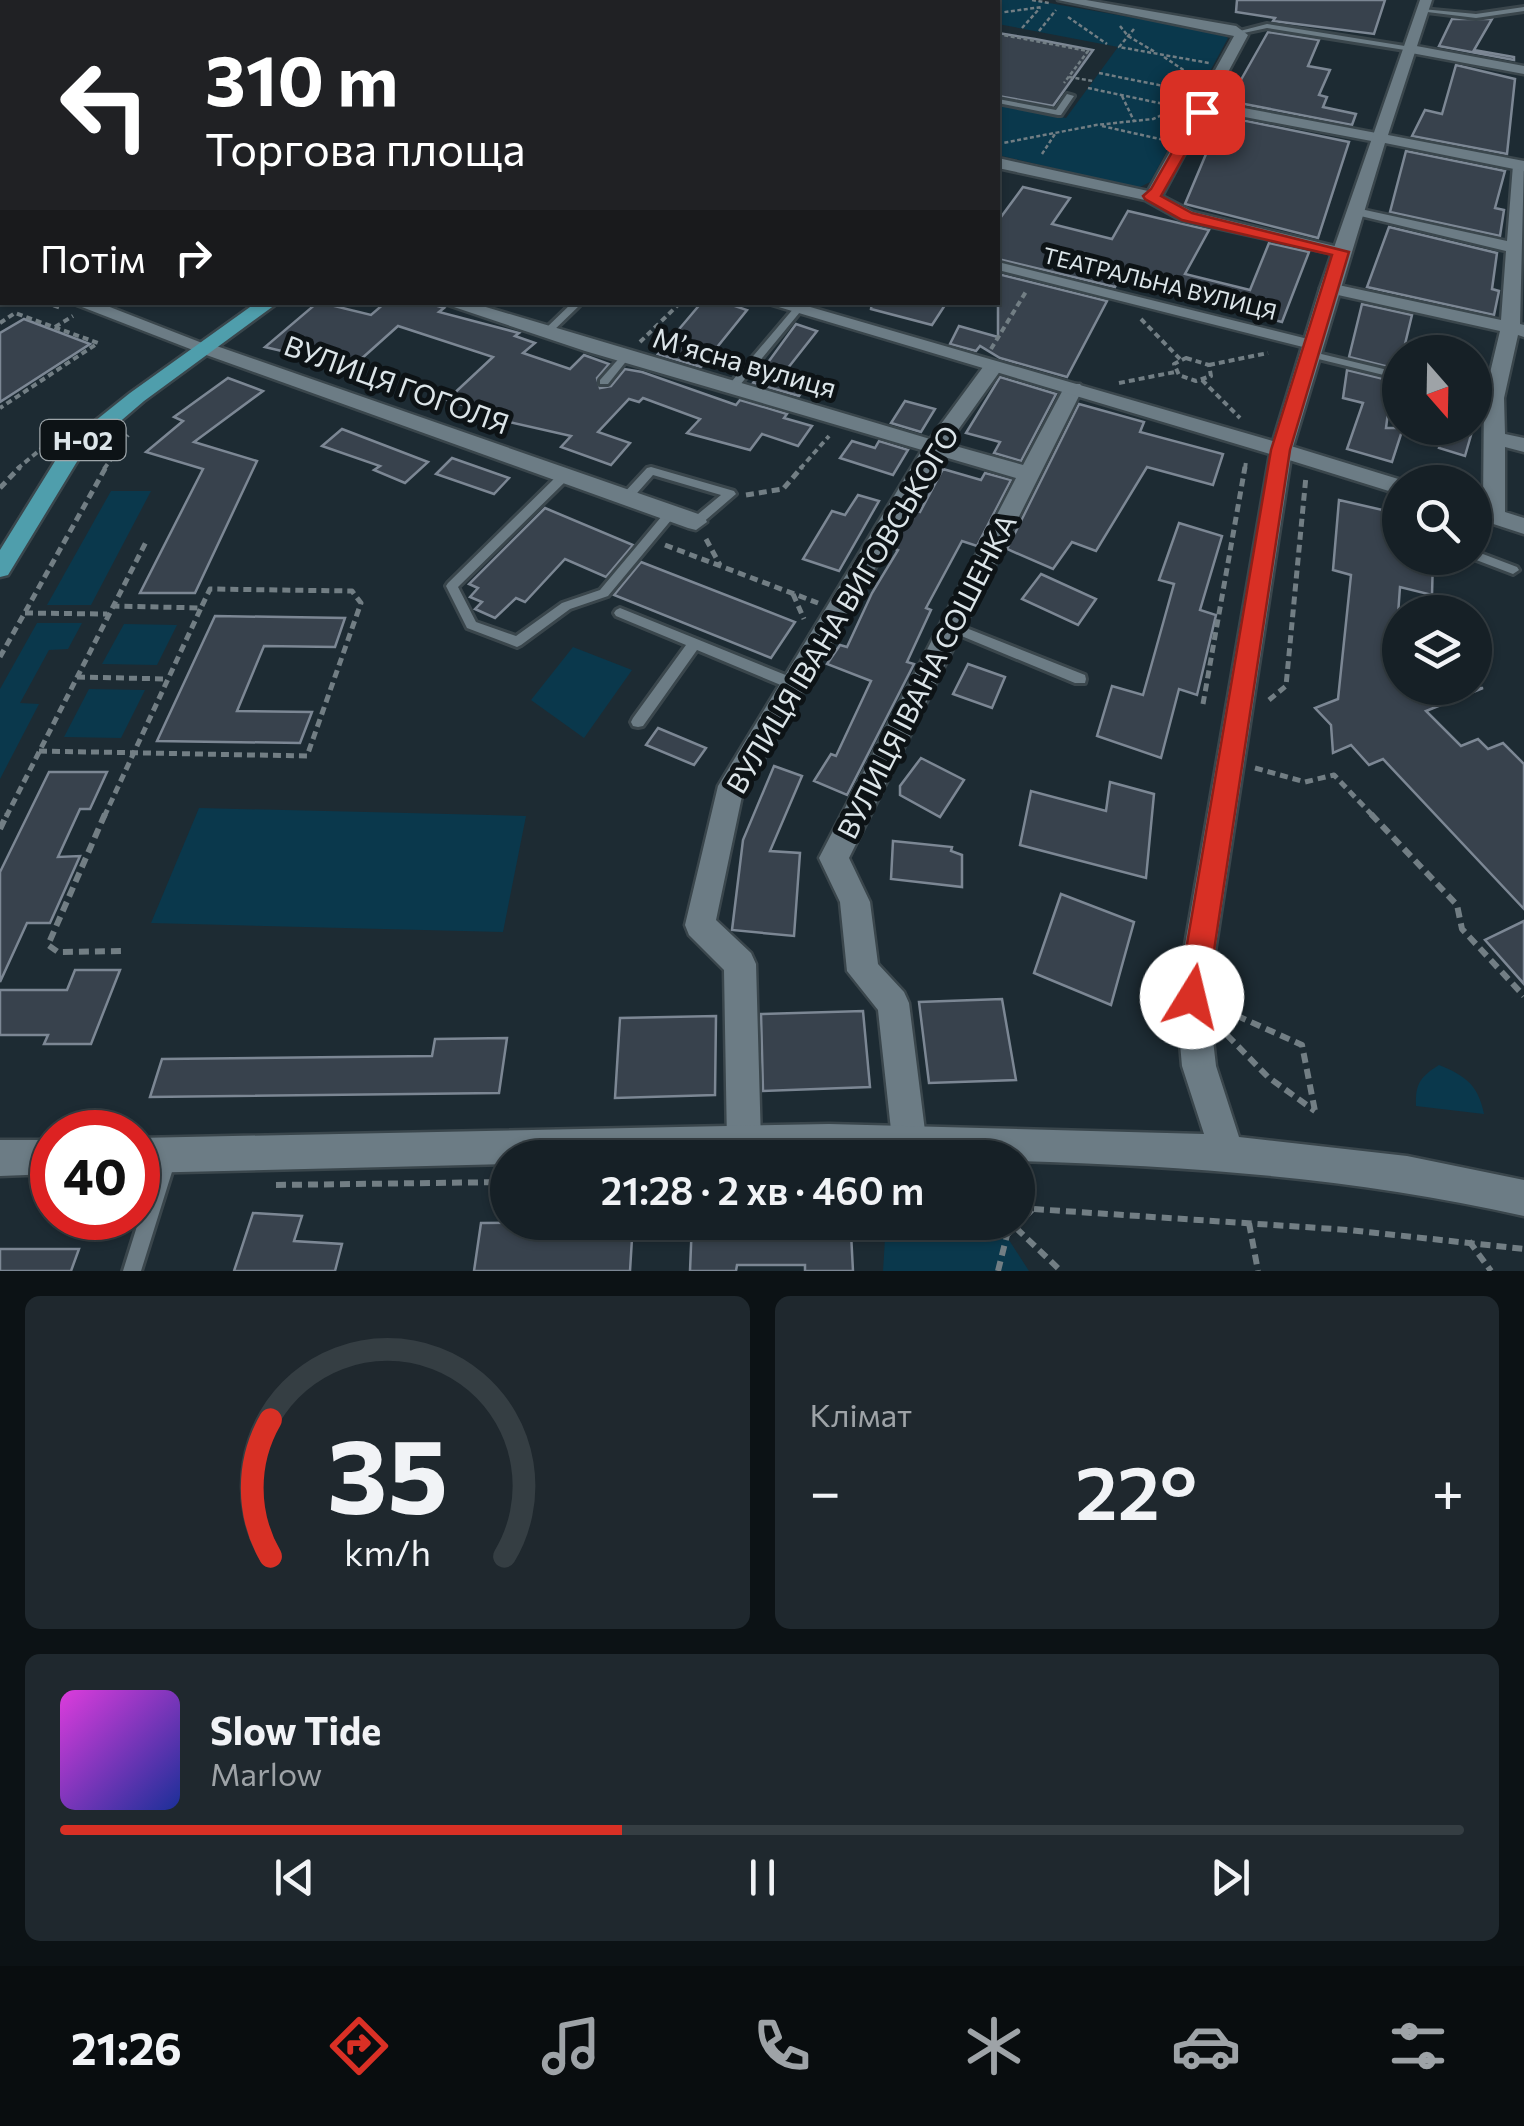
<!DOCTYPE html>
<html lang="uk">
<head>
<meta charset="utf-8">
<style>
  :root { --surface:#162026; --page:#1f282e; --text:#f1f3f6; --muted:#9ea3a7; --line:#353e43; --accent:#d93025 }
  body { margin:0; font-family:Commissioner,sans-serif; background:var(--page); color:var(--text); height:100vh; display:flex; flex-direction:column; font-size:38px; white-space:nowrap }
  * { box-sizing:border-box; margin:0 }
  p { font-size:32px; color:var(--muted) }
  .icon { flex:none; width:55px; height:55px; fill:none; stroke:currentColor; stroke-width:2; stroke-linecap:round; stroke-linejoin:round }
  .map { position:relative; height:1271px; overflow:hidden }
  .sheet { display:flex; flex-direction:column; gap:25px; padding:25px; background:#0c1215; flex:1 }
  .sheet>* { flex:none }
  .top-card { position:absolute; left:0px; top:0px; width:1000px; height:305px; box-shadow:0 2px 8px #0004,0 0 0 2px var(--line); background:#202124; color:#fff; overflow:hidden }
  .needle { width:65px; rotate:160deg }
  .buttons { position:absolute; left:1382px; top:335px; display:grid; gap:20px }
  .buttons a { display:grid; place-items:center; width:110px; height:110px; border-radius:50%; background:var(--surface); box-shadow:0 2px 8px #0004,0 0 0 2px var(--line); font-size:50px }
  .speed { position:absolute; left:30px; top:1110px; display:flex; gap:20px; font-size:50px; font-weight:700; text-align:center }
  .speed>* { display:grid; place-content:center; width:130px; height:130px; border-radius:50%; background:var(--surface); box-shadow:0 2px 8px #0004,0 0 0 2px var(--line); line-height:1 }
  .speed .limit { border:15px solid #d22; background:#fff; color:#111 }
  .pin { position:absolute; display:grid; place-items:center; width:85px; height:85px; color:#fff; margin:-42px; border-radius:20px; box-shadow:0 5px 15px #0006 }
  .me { position:absolute; width:110px; margin:-55px; rotate:9deg; stroke-linejoin:round; filter:drop-shadow(0 0 8px #0008) }
  .turn { display:flex; align-items:center; gap:35px; height:210px; padding:0 40px; font-size:45px }
  .turn .icon { width:130px; height:130px; stroke-width:2.5 }
  .turn b { display:block; font-size:70px; line-height:85px }
  .then { display:flex; align-items:center; height:95px; padding:0 40px; background:#0003; gap:20px; font-size:38px }
  .big { font-size:75px; font-weight:600; line-height:1.1 }
  .sheet .tile { flex:1; display:flex; flex-direction:column; justify-content:center; gap:15px; min-width:0; padding:0 35px; border-radius:15px; background:var(--page) }
  .sheet .dial { align-items:center; gap:0 }
  .dial svg { height:260px; overflow:visible; fill:none; stroke:var(--line); stroke-width:7; stroke-linecap:round; text-anchor:middle }
  .dial text { fill:var(--text); stroke:none }
  .song { display:flex; align-items:center; gap:30px }
  .cover { width:120px; height:120px; border-radius:15px; background:linear-gradient(135deg,hsl(300 70% 55%),hsl(230 70% 35%)) }
  .played { height:10px; border-radius:5px; background:linear-gradient(90deg,var(--accent) 40%,var(--line) 40%) }
  .keys { display:flex; justify-content:space-around; direction:ltr }
  .heat { display:flex; justify-content:space-between; align-items:center; font-size:55px; direction:ltr }
  .sheet .tiles { flex:1; display:grid; gap:25px; grid-template-columns:1fr 1fr }
  .tile:last-child { grid-column:span 2 }
  .trip { position:absolute; left:490px; top:1140px; width:545px; height:100px; border-radius:50px; background:var(--surface); box-shadow:0 2px 8px #0004,0 0 0 2px var(--line); font-weight:600; line-height:100px; text-align:center }
  .tab-bar { display:flex; height:160px; justify-content:space-around; align-items:center; background:#090d0f; color:var(--muted) }
  .tab-bar .icon { width:70px; height:70px }
  .tab-bar .selected { color:var(--accent) }
  .tab-bar b { font-size:45px; color:var(--text) }
  .map>svg:first-child { display:block }
</style>
</head>
<body>
<div class="map">
<svg width="1524" height="1271" viewBox="0 0 1524 1271">
  <rect width="100%" height="100%" fill="#1d2b33"/>
  <g fill="#0a384c">
    <polygon points="865,0 1032,0 1221,33 1228,38 1150,182 1138,188 998,155 998,104 1066,118 1118,47 998,24 998,2 862,2"/>
    <polygon points="111,491 151,491 91,605 47,605"/>
    <polygon points="37,623 82,623 68,649 49,650 20,703 39,704 0,779 0,689"/>
    <polygon points="124,624 177,625 157,665 102,664"/>
    <polygon points="573,647 632,670 584,738 531,700"/>
    <polygon points="89,689 145,690 121,738 64,737"/>
    <polygon points="199,808 526,816 503,932 151,923"/>
    <path d="M1439,1065C1466,1076 1478,1085 1484,1114L1416,1106C1415,1084 1420,1077 1439,1065Z"/>
    <polygon points="886,1222 998,1223 1029,1271 883,1271"/>
  </g>
  <g fill="#38424d" stroke="#7c8794" stroke-width="2.5">
    <polygon points="1237,0 1385,0 1374,34 1273,21 1275,18 1236,12"/>
    <polygon points="1452,19 1492,19 1474,50 1514,57 1514,60 1439,46"/>
    <polygon points="1268,32 1319,40 1308,66 1330,70 1319,95 1327,97 1323,107 1356,114 1352,125 1229,101"/>
    <polygon points="998,33 1035,39 1093,50 1053,106 998,96"/>
    <polygon points="1456,65 1515,79 1507,154 1412,136 1425,110 1442,114"/>
    <polygon points="1222,116 1349,142 1318,238 1185,204"/>
    <polygon points="1406,151 1505,171 1495,208 1504,210 1500,236 1390,212"/>
    <polygon points="1023,187 1070,198 1052,224 1112,239 1128,211 1209,230 1185,274 1250,290 1269,243 1309,252 1282,322 1118,281 1115,287 998,259 998,221"/>
    <polygon points="1389,227 1497,253 1492,289 1499,291 1494,315 1367,287"/>
    <polygon points="998,274 1107,301 1067,377 1000,358 980,346 976,351 950,344 959,326 998,337"/>
    <polygon points="318,302 371,315 386,302 425,302 444,308 439,312 519,333 515,336 535,343 523,353 570,369 584,355 609,364 597,378 600,388 611,386 625,369 642,372 736,405 740,400 787,414 784,418 812,426 798,446 762,434 750,450 687,433 700,419 643,398 639,402 629,399 598,432 630,443 611,465 561,447 571,436 496,419 498,416 447,400 493,357 398,326 350,369 298,347 290,353 265,347"/>
    <polygon points="702,302 723,302 747,310 701,367 658,354"/>
    <polygon points="872,302 947,302 932,325 871,309"/>
    <polygon points="1362,304 1412,315 1400,365 1394,364 1393,368 1349,357"/>
    <polygon points="24,319 90,344 0,402 0,333"/>
    <polygon points="796,324 817,331 784,373 810,380 799,396 753,383"/>
    <polygon points="1347,370 1392,381 1386,428 1403,428 1392,462 1347,449 1363,403 1343,398"/>
    <polygon points="1000,377 1056,394 1021,461 994,453 1000,442 966,433"/>
    <polygon points="228,378 263,391 194,442 257,461 195,593 140,593 203,469 146,452 183,421 174,417"/>
    <polygon points="905,401 935,409 921,432 891,423"/>
    <polygon points="1079,404 1144,422 1140,432 1223,454 1213,485 1147,467 1096,551 1072,542 1053,569 1007,549"/>
    <polygon points="1446,428 1473,428 1465,456 1439,448"/>
    <polygon points="342,429 428,462 405,483 374,470 380,466 322,446"/>
    <polygon points="852,441 875,448 879,441 908,450 893,475 840,458"/>
    <polygon points="452,458 509,478 494,494 436,474"/>
    <polygon points="943,469 981,480 985,473 1011,480 977,546 962,541 926,608 931,610 907,662 914,664 847,795 814,781 831,754 836,756 871,681 827,664 840,645 847,647 872,593 898,550 893,548 898,537 914,510 920,512"/>
    <polygon points="858,495 879,501 839,571 803,559 832,511 845,515"/>
    <polygon points="1339,500 1400,514 1400,558 1433,558 1432,595 1400,587 1394,670 1400,668 1400,688 1483,688 1426,711 1461,746 1478,739 1488,749 1503,743 1524,764 1524,909 1383,759 1369,765 1351,745 1333,753 1331,725 1315,708 1338,699 1351,575 1333,570"/>
    <polygon points="545,508 633,545 606,577 565,559 525,602 516,598 495,618 475,609 482,602 470,597 478,588 469,584"/>
    <polygon points="1179,523 1222,536 1200,610 1216,615 1197,695 1179,689 1161,758 1097,736 1112,686 1143,695 1174,584 1159,580"/>
    <polygon points="641,562 795,622 771,658 614,595"/>
    <polygon points="1041,574 1096,599 1078,625 1022,599"/>
    <polygon points="215,616 345,618 335,647 264,646 237,711 312,712 300,743 157,741"/>
    <polygon points="968,664 1005,677 992,708 953,694"/>
    <polygon points="658,728 706,748 694,765 646,745"/>
    <polygon points="921,758 964,780 940,817 900,795 900,786"/>
    <polygon points="774,766 802,776 770,851 800,853 794,936 732,930 743,840"/>
    <polygon points="49,772 107,772 90,809 80,809 58,857 80,856 50,923 27,923 0,982 0,872"/>
    <polygon points="1110,782 1154,794 1146,878 1020,845 1031,791 1106,811"/>
    <polygon points="893,841 952,847 951,851 962,855 962,887 891,879"/>
    <polygon points="1061,894 1134,922 1111,1005 1034,973"/>
    <polygon points="1524,921 1524,984 1485,940"/>
    <polygon points="75,970 120,970 91,1044 44,1044 48,1035 0,1035 0,990 67,990"/>
    <polygon points="1002,999 1016,1080 929,1083 919,1002"/>
    <polygon points="863,1011 870,1087 763,1091 761,1014"/>
    <polygon points="716,1016 715,1095 615,1098 620,1018"/>
    <polygon points="507,1038 499,1093 150,1097 162,1059 432,1056 435,1039"/>
    <polygon points="253,1213 302,1216 294,1241 342,1244 335,1271 234,1271"/>
    <polygon points="633,1222 630,1271 474,1271 481,1223"/>
    <polygon points="692,1222 840,1222 841,1234 851,1233 853,1271 805,1271 805,1265 737,1265 736,1271 690,1271"/>
    <polygon points="0,1249 79,1249 71,1271 0,1271"/>
  </g>
  <g fill="none" stroke-linecap="round" stroke-linejoin="round">
    <defs>
      <g id="service">
        <polygon points="1524,7 1524,11 1476,18 1419,11 1422,9 1476,14"/>
        <polygon points="1267,24 1411,47 1414,49 1411,51 1267,28 1239,34 1236,32"/>
        <polygon points="1067,94 1074,96 1061,115 1058,115 998,103 998,99 1056,110"/>
        <rect x="0" y="115" width="2" height="6"/>
        <polygon points="573,302 583,302 549,335 543,335 543,331"/>
        <polygon points="797,307 802,310 800,312 735,391 727,391 727,387 794,308"/>
        <polygon points="1309,351 1400,373 1400,379 1306,356 1306,352"/>
        <polygon points="625,354 628,355 628,359 608,384 600,384 600,380 622,355"/>
        <polygon points="1475,391 1498,396 1499,398 1494,401 1475,397"/>
        <polygon points="651,467 734,491 736,494 700,525 692,525 690,522 692,519 721,495 653,475 630,501 622,501 620,498 622,495 647,468"/>
        <polygon points="564,472 569,476 568,479 458,587 476,622 516,636 562,603 600,590 667,510 671,509 677,513 608,596 570,609 521,645 517,647 467,628 446,586 448,583 560,473"/>
        <polygon points="1475,551 1517,567 1519,570 1513,574 1471,558 1475,558"/>
        <polygon points="620,608 798,680 799,684 798,688 788,688 697,650 643,726 638,727 633,726 631,722 633,718 686,645 616,616 614,613 616,610"/>
        <polygon points="951,622 1085,675 1086,679 1085,683 1075,683 947,630 945,627"/>
        <polygon points="167,1150 173,1153 176,1159 141,1271 123,1271 158,1159 161,1153"/>
      </g>
      <polygon id="pedestrian" points="998,262 1316,341 1319,344 1311,349 998,270"/>
      <g id="minor">
        <polygon points="1058,0 1086,0 1236,26 1248,35 1212,102 1387,135 1390,138 1382,143 1208,110 1162,196 1193,212 1347,249 1347,257 1181,220 1145,200 998,168 998,158 1148,191 1234,36"/>
        <polygon points="0,22 2,23 2,31 0,30"/>
        <polygon points="1411,45 1524,66 1524,74 1406,52 1406,46"/>
        <rect x="0" y="51" width="2" height="9"/>
        <rect x="0" y="101" width="2" height="9"/>
        <polygon points="1524,161 1520,324 1524,325 1524,337 1518,335 1504,398 1505,434 1524,438 1524,452 1505,447 1505,512 1524,518 1524,534 1475,518 1475,502 1483,505 1484,398 1500,331 1329,293 1320,288 1329,283 1501,320 1506,251 1348,213 1356,208 1507,241 1513,165"/>
        <polygon points="439,302 469,302 930,439 986,363 1000,363 1003,367 948,444 1023,465 1066,384 1080,384 1083,388 849,858 870,902 878,964 904,992 909,1003 926,1139 921,1151 909,1156 897,1151 892,1139 878,1010 847,971 840,902 819,858 1016,478 941,456 742,796 716,920 751,953 756,964 761,1143 756,1155 732,1155 727,1143 724,970 689,935 685,925 718,786 922,450 585,351"/>
        <polygon points="205,342 704,516 707,522 696,530 688,528 198,352 198,344"/>
        <polygon points="1281,443 1408,482 1400,482 1400,494 1392,492 1273,455 1270,450 1273,445"/>
      </g>
      <g id="tertiary">
        <path d="M1420,0H1432L1388,135L1524,161V171L1385,143L1292,450L1208,997L1216,1066L1239,1137L1407,1156L1524,1180V1216C1357,1178 1188,1166 1018,1161V1158H508V1164L138,1173V1138L829,1124L1204,1134L1182,1066L1176,997L1270,454L762,302H793L1273,441L1320,288Z"/>
        <rect x="0" y="270" width="2" height="11"/>
        <polygon points="69,302 97,302 215,348 212,352 198,352"/>
        <polygon points="0,1140 52,1140 52,1174 0,1176"/>
      </g>
      <polygon id="primary" points="257,302 279,302 144,401 81,455 8,575 0,577 0,550 65,445 130,393"/>
    </defs>
    <use href="#service" stroke="#3a464c" stroke-width="6"/>
    <use href="#pedestrian" stroke="#3a464c" stroke-width="5"/>
    <use href="#minor" stroke="#3a464c" stroke-width="5"/>
    <use href="#tertiary" stroke="#3a464c" stroke-width="5"/>
    <use href="#primary" stroke="#3a464c" stroke-width="5"/>
    <g stroke="#727e84" stroke-width="2.5" stroke-dasharray="4 2.5" stroke-linecap="butt">
      <polyline points="807,0 821,2"/>
      <polyline points="873,0 886,2"/>
      <polyline points="1032,0 1049,3"/>
      <polyline points="998,13 1042,7"/>
      <polyline points="1068,17 1107,44"/>
      <polyline points="1120,26 1128,36 1155,52"/>
      <polyline points="1022,28 1040,8"/>
      <polyline points="1134,29 1119,47 1209,63"/>
      <polyline points="1039,31 1056,10"/>
      <polyline points="998,34 1088,51 1064,83"/>
      <polyline points="1164,57 1197,79"/>
      <polyline points="1099,73 1193,92"/>
      <polyline points="1069,77 1093,81"/>
      <polyline points="1088,88 1178,107"/>
      <polyline points="1122,96 1134,121"/>
      <polyline points="1102,126 1164,140"/>
      <polyline points="998,144 1096,125 1153,119 1178,108"/>
      <polyline points="1042,154 1055,134"/>
    </g>
    <g stroke="#727e84" stroke-width="4" stroke-dasharray="6 4" stroke-linecap="butt">
      <polyline points="44,302 61,308"/>
      <polyline points="1141,319 1180,359"/>
      <polyline points="0,323 15,313 98,343 0,408"/>
      <polyline points="55,327 73,316"/>
      <polyline points="640,342 681,302"/>
      <polyline points="991,349 1027,290"/>
      <polygon points="1186,358 1209,365 1211,376 1196,381 1179,375 1174,364"/>
      <polyline points="1209,365 1268,353"/>
      <polyline points="1202,380 1240,418"/>
      <polyline points="1119,383 1175,372"/>
      <polyline points="17,469 53,439"/>
      <polyline points="104,469 128,435"/>
      <polyline points="800,469 829,436"/>
      <polyline points="1245,469 1246,461"/>
    </g>
    <g stroke="#727e84" stroke-width="5" stroke-dasharray="8 5" stroke-linecap="butt">
      <polyline points="0,488 20,467"/>
      <polyline points="746,495 783,489 802,467"/>
      <polyline points="706,539 720,565"/>
      <polyline points="665,545 818,603"/>
      <polyline points="793,594 804,619"/>
      <polyline points="25,613 107,614"/>
      <polyline points="0,657 106,467"/>
      <polyline points="77,677 167,679"/>
      <polyline points="1269,700 1286,686 1306,476"/>
      <polyline points="1203,704 1245,467"/>
      <polyline points="39,751 307,756 361,603 352,591 210,589 201,608"/>
      <polyline points="1255,768 1305,782 1334,775 1374,817"/>
      <polyline points="6,817 147,540"/>
      <polyline points="104,817 201,608 113,606"/>
    </g>
    <g stroke="#727e84" stroke-width="6" stroke-dasharray="10 6" stroke-linecap="butt">
      <polyline points="105,814 48,945 58,952 125,951"/>
      <polyline points="1371,814 1457,905 1462,929 1524,996"/>
      <polyline points="0,829 7,814"/>
      <polyline points="1222,1009 1302,1045 1315,1111"/>
      <polyline points="1227,1035 1268,1077 1315,1111"/>
      <polyline points="276,1185 508,1182"/>
      <polyline points="1018,1208 1349,1230 1524,1249"/>
      <polyline points="1249,1223 1258,1271"/>
      <polyline points="1016,1228 1061,1271"/>
      <polyline points="1469,1241 1491,1271"/>
      <polyline points="998,1271 1007,1235 1032,1210"/>
    </g>
    <use href="#service" fill="#6c7c85" fill-rule="evenodd"/>
    <use href="#pedestrian" fill="#6c7c85" fill-rule="evenodd"/>
    <use href="#minor" fill="#6c7c85" fill-rule="evenodd"/>
    <use href="#tertiary" fill="#6c7c85" fill-rule="evenodd"/>
    <use href="#primary" fill="#4f9eac" fill-rule="evenodd"/>
  </g>
  <polygon fill="#d93025" stroke="#8d1f18" stroke-width="2.5" points="1202,107 1209,112 1161,196 1192,213 1349,252 1290,450 1207,997 1203,1007 1192,1011 1182,1007 1178,997 1271,450 1332,255 1182,220 1145,199 1143,196 1151,189 1195,112"/>
  <g text-anchor="middle" dominant-baseline="central" stroke-width="10" stroke-linejoin="round" paint-order="stroke">
    <g font-size="22" fill="#dce5e9" stroke="#0d1316">
      <text transform="translate(1160 283) rotate(14)">ТЕАТРАЛЬНА ВУЛИЦЯ</text>
    </g>
    <rect fill="#0d1316" stroke="#9ea6aa" stroke-width="2.5" x="40.5" y="420" width="85" height="40" rx="8"/>
    <g font-size="25" font-weight="bold" fill="#dce5e9">
      <text x="83" y="440">Н-02</text>
    </g>
    <g font-size="28" fill="#dce5e9" stroke="#0d1316">
      <text transform="translate(745 362) rotate(16)">Мʼясна вулиця</text>
      <text transform="translate(397 384) rotate(20)">ВУЛИЦЯ ГОГОЛЯ</text>
      <text transform="translate(842 609) rotate(-59)">ВУЛИЦЯ ІВАНА ВИГОВСЬКОГО</text>
      <text transform="translate(926 676) rotate(-63)">ВУЛИЦЯ ІВАНА СОШЕНКА</text>
    </g>
  </g>
</svg>
<div class="buttons">
<a><svg class="needle" viewBox="-14 -14 28 28"><path d="M0-13l5 13h-10z" fill="#e53935"/><path d="M0 13l5-13h-10z" fill="#9ea3a7"/></svg></a>
<a><svg class="icon" aria-label="search" viewBox="0 0 24 24"><circle cx="10" cy="10" r="6"/><path d="M15 15l6 6"/></svg></a>
<a><svg class="icon" aria-label="layers" viewBox="0 0 24 24"><path d="M12 4l9 5-9 5-9-5zM3 14l9 5 9-5"/></svg></a>
</div>
<div class="speed"><div class="limit">40</div></div>
<div class="pin" style="left:1202px;top:112px;background:#d93025"><svg class="icon" aria-label="arrive" viewBox="0 0 24 24"><path d="M6 21V4h12l-3 4 3 4H6"/></svg></div>
<svg class="me" style="left:1192px;top:997px" viewBox="-20 -20 40 40"><circle r="19" fill="#fff"/><path d="M0-13L10 11 0 6-10 11z" fill="#d93025"/></svg>
<div class="trip">21:28 · 2 хв · 460 m</div>
<div class="top-card">
<div class="turn"><svg class="icon" aria-label="left" viewBox="0 0 24 24"><path d="M17 20v-9H6M10 6l-5 5 5 5"/></svg><div><b>310 m</b>Торгова площа</div></div>
<div class="then">Потім<svg class="icon" aria-label="right" viewBox="0 0 24 24"><path d="M7 20v-9h11M14 6l5 5-5 5"/></svg></div>
</div>
</div>
<section class="sheet">
<div class="tiles">
<div class="tile dial"><svg viewBox="0 0 100 80">
<path d="M14 69A42 42 0 1 1 86 69"/>
<path d="M14 69A42 42 0 0 1 14 27" stroke="#d93025"/>
<text x="50" y="56" font-size="32" font-weight="700">35</text>
<text x="50" y="72" font-size="11">km/h</text>
</svg></div>
<div class="tile"><p>Клімат</p>
<div class="heat"><a>−</a><b class="big">22°</b><a>+</a></div>
</div>
<div class="tile">
<div class="song"><i class="cover"></i><div><b>Slow Tide</b><p>Marlow</p></div></div>
<div class="played"></div>
<div class="keys"><svg class="icon" aria-label="previous" viewBox="0 0 24 24"><path d="M18 5L8 12l10 7zM5 5v14"/></svg><svg class="icon" aria-label="pause" viewBox="0 0 24 24"><path d="M8 5v14M16 5v14"/></svg><svg class="icon" aria-label="next" viewBox="0 0 24 24"><path d="M6 5l10 7-10 7zM19 5v14"/></svg></div>
</div>
</div>
</section>
<nav class="tab-bar">
<b>21:26</b>
<svg class="icon selected" aria-label="directions" viewBox="0 0 24 24"><path d="M12 3l9 9-9 9-9-9zM9 14v-3h6M13 9l2 2-2 2"/></svg>
<svg class="icon" aria-label="music" viewBox="0 0 24 24"><path d="M9 18V5l10-2v13"/><circle cx="6" cy="18" r="3"/><circle cx="16" cy="16" r="3"/></svg>
<svg class="icon" aria-label="phone" viewBox="0 0 24 24"><path d="M5 4h4l2 5-3 2q2 4 5 5l2-3 5 2v4C11 20 4 13 5 4z"/></svg>
<svg class="icon" aria-label="climate" viewBox="0 0 24 24"><path d="M12 3v18M4 7l16 10M4 17L20 7"/></svg>
<svg class="icon" aria-label="car" viewBox="0 0 24 24"><path d="M5 17H2v-5l4-1 3-4h7l3 4 3 1v5h-3M9 17h6M6 11h13"/><circle cx="7" cy="17" r="2"/><circle cx="17" cy="17" r="2"/></svg>
<svg class="icon" aria-label="filters" viewBox="0 0 24 24"><path d="M4 7h16M4 17h16"/><circle cx="9" cy="7" r="2"/><circle cx="15" cy="17" r="2"/></svg>
</nav>
</body>
</html>
